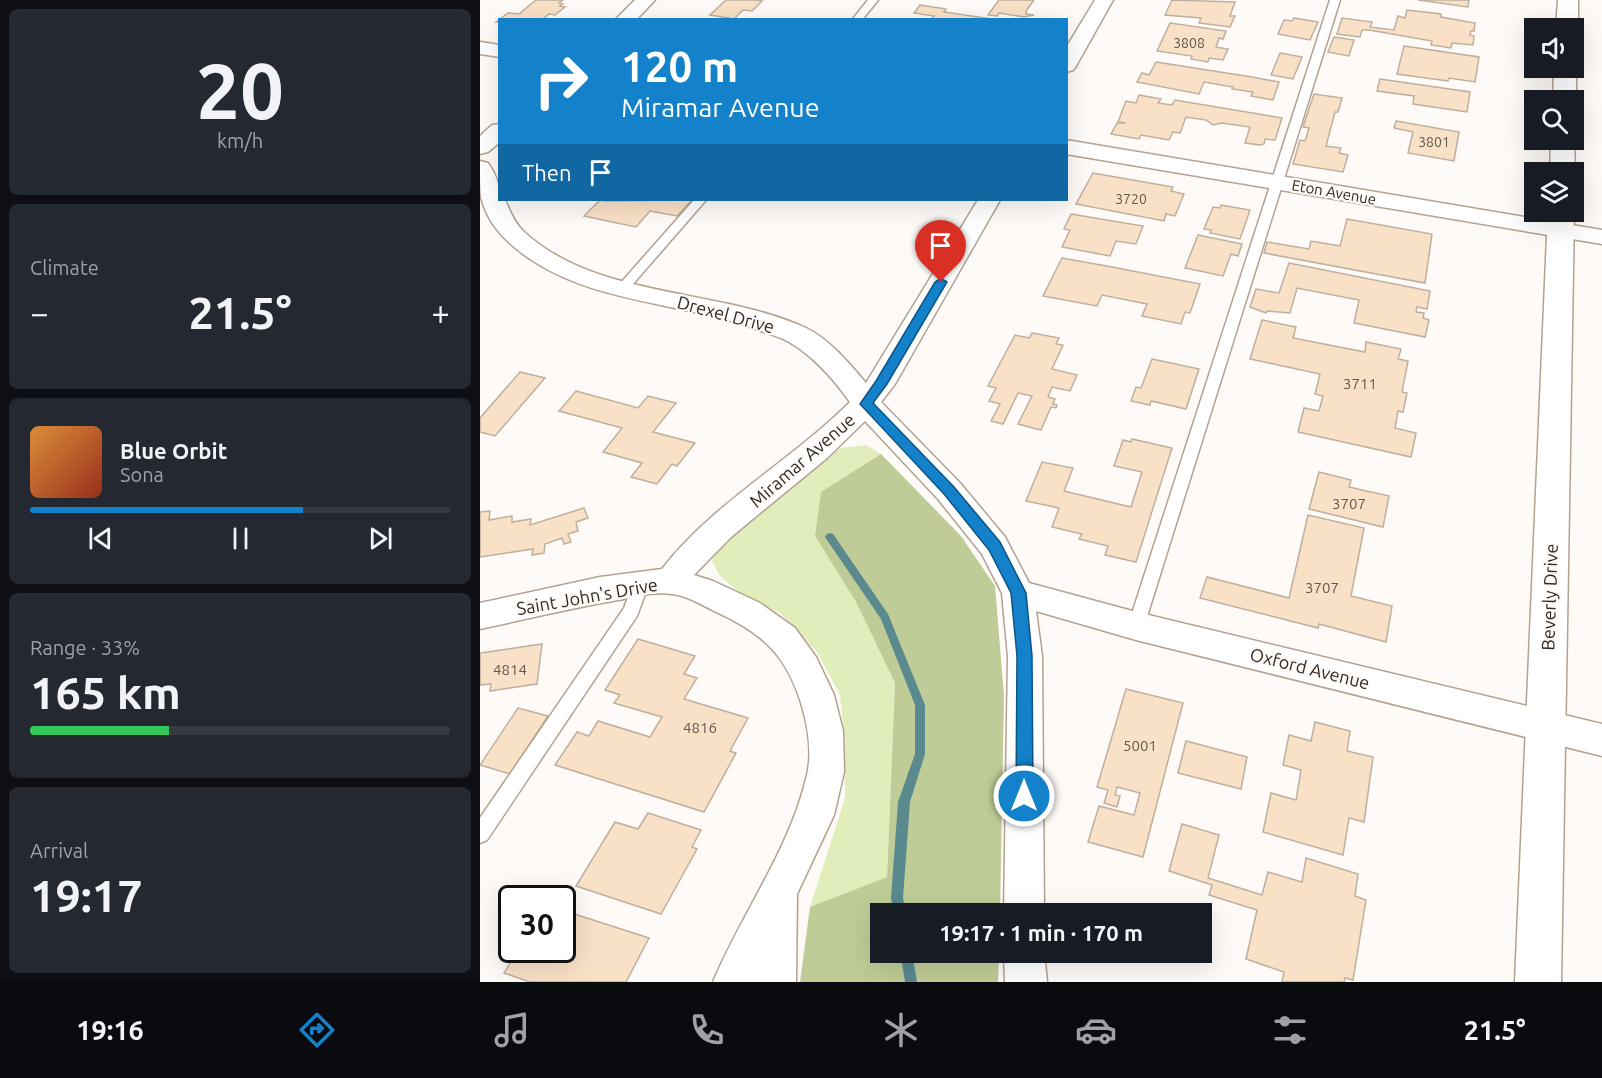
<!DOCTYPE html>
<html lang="en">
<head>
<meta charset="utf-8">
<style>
  :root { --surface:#171b24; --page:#242831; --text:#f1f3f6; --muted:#9ea1a6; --line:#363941; --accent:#1481cb }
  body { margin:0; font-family:Ubuntu,sans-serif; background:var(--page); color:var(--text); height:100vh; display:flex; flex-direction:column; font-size:22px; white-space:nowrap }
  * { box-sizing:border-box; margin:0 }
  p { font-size:20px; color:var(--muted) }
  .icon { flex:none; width:33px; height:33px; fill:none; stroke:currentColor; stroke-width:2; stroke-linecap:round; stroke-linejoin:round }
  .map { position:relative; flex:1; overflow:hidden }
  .drawer { display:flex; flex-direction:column; gap:9px; padding:9px; background:#0d0f14; width:480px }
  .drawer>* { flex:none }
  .guide { position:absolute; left:18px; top:18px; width:570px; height:183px; border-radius:0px; box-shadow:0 6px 24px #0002; background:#1481cb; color:#fff; overflow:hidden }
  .tools { position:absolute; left:1044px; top:18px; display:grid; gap:12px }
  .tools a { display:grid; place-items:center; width:60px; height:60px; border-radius:0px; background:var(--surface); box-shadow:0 6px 24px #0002; font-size:30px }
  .speed { position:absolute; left:18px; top:885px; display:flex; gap:12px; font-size:30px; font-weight:700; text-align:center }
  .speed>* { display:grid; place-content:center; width:78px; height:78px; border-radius:50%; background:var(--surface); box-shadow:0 6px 24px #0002; line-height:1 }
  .speed .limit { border:3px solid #111; border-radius:9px; background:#fff; color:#111 }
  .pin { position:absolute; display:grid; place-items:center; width:51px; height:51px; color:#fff; margin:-62px -26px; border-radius:50% 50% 50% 0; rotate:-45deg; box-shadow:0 0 6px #0007 }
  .pin .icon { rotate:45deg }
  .me { position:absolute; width:66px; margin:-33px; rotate:0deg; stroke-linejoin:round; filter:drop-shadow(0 0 4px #0008) }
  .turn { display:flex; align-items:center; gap:21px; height:126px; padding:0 24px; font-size:27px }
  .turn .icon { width:78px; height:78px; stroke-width:2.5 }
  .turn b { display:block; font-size:42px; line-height:51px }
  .then { display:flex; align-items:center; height:57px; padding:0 24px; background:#0003; gap:12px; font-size:22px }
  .big { font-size:45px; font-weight:600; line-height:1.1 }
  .drawer .widget { flex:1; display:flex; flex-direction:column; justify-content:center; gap:9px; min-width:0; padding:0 21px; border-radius:9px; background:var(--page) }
  .drawer .dial { align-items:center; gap:0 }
  .dial b { font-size:78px; line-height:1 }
  .song { display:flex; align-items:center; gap:18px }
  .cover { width:72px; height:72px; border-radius:9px; background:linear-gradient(135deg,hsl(30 70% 55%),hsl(10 70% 35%)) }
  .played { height:6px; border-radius:3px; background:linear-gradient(90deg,var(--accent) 65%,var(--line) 65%) }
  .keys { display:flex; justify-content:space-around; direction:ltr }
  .heat { display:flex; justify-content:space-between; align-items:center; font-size:33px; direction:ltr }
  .charge { height:9px; border-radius:4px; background:linear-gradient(90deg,#34c759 33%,var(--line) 0) }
  .trip { position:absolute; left:390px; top:903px; width:342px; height:60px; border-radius:0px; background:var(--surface); box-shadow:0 6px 24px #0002; font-weight:600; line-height:60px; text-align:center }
  .tab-bar { display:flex; height:96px; justify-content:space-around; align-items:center; background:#090b0e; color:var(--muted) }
  .tab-bar .icon { width:42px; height:42px }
  .tab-bar .active { color:var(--accent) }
  .tab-bar b { font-size:27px; color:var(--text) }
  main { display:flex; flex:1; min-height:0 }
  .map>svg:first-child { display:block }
</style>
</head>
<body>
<main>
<section class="drawer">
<div class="widget dial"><b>20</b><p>km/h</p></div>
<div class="widget"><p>Climate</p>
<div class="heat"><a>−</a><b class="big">21.5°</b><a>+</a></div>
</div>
<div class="widget">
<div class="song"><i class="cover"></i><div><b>Blue Orbit</b><p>Sona</p></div></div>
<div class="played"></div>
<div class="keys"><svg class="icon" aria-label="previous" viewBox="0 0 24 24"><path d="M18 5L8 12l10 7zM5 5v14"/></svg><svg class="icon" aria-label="pause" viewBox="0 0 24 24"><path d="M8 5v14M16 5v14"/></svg><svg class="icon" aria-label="next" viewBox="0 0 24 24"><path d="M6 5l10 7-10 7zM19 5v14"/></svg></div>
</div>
<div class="widget"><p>Range · 33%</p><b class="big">165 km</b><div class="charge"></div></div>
<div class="widget"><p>Arrival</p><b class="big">19:17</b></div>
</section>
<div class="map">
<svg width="1122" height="982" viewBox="0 0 1122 982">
  <rect width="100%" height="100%" fill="#fefaf7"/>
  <polygon fill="#e1eebc" points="386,445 401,454 342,492 335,536 376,602 415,683 407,877 330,907 365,798 365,743 360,695 337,652 300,613 262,595 239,575 232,561 238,546 297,493 360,448"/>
  <polygon fill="#bfcc97" points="401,454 481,536 515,586 524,696 520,913 400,914 400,952 519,953 518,982 320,982 330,907 407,877 415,683 376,602 335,536 341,492"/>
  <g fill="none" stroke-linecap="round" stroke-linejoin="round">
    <g fill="#5a898e" fill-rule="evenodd">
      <polygon points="350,533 353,534 408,614 445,705 445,754 430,802 423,898 426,914 414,914 411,898 418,802 435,754 435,705 401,619 347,540 345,537 347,534"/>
      <polygon points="420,952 432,952 437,982 425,982"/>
    </g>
  </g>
  <g fill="#f9e1c7" stroke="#bfaf9e" stroke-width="1.5">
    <polygon points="56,0 83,0 79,3 83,4 80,6 85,7 75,15 69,14 63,19 20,20 20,22 16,22 28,13 39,14"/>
    <polygon points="246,0 274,0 282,1 272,11 263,10 254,19 230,15"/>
    <polygon points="519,0 554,0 546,11 546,14 554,15 544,17 519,13 517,16 508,15"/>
    <polygon points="692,0 755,2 750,16 755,16 750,27 719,23 721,18 685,15"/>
    <polygon points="938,0 989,0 988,7"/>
    <polygon points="440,5 466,9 464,12 519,20 451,20 454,16 434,13"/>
    <polygon points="927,10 961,14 961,17 995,23 994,31 991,31 990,35 994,36 993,45 972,43 971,48 951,45 952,41 889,30 882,30 880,37 857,34 862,18 892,22 890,27 914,30 918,16 925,18"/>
    <polygon points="814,18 838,22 830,40 798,34 804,20 812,21"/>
    <polygon points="690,23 746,31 743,39 739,38 736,47 748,49 743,60 729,58 728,62 711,59 712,56 677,51"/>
    <polygon points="854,37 874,40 869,56 848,52"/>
    <polygon points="924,46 999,57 995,82 969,78 968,81 917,74"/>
    <polygon points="800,53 822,57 813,79 791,75"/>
    <polygon points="676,62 772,77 799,82 793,100 771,96 773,92 752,89 753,87 724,82 719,94 657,82 662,73 669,75"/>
    <polygon points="900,79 990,92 987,112 933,104 934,96 897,91"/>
    <polygon points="834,94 862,98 858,112 855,112 846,146 861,148 859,153 868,155 863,172 813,164 820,140 825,141 829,128 823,127"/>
    <polygon points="659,95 681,99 678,103 692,105 695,100 802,118 795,140 785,139 784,144 780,145 765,143 770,127 742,123 733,125 726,120 706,117 700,133 693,132 689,140 661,135 659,139 631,134 637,123 646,123 638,122 646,101 656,103"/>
    <polygon points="916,121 979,132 974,161 928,153 933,132 914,128"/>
    <polygon points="613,173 693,187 691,191 704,194 695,216 686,214 684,221 596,204"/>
    <polygon points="120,200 125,201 212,200 197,216 170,211 156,227 104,216"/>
    <polygon points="741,205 770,210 760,239 730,233 731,230 724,229 733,207 740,208"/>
    <polygon points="591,214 663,226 656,244 636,241 630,256 582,247 590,230 584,229"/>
    <polygon points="867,219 952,234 945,283 784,253 787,242 829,249 831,241 860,246"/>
    <polygon points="718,235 762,244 758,256 751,254 743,276 705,268"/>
    <polygon points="582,258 632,267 720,284 710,313 705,312 701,324 662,316 667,304 622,295 617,306 563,296"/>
    <polygon points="809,263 950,291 947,309 937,307 936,312 944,313 943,318 949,320 945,337 874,323 879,300 817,288 810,313 787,311 786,313 770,307 776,289 799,293"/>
    <polygon points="782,320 816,327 813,338 885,352 886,342 921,349 918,359 928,361 922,392 927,393 923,412 918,411 915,428 936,433 931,457 818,432 824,408 839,411 843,396 835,394 840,374 770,359"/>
    <polygon points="552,333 579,338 576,344 583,345 572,369 597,375 590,391 572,387 568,397 575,399 573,404 577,405 576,408 571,407 561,430 538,424 552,396 538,393 523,424 511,421 520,404 509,401 516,388 508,386 535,335 549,338"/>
    <polygon points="672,359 719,369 706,409 671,401 670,405 651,401 656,387 661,388"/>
    <polygon points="40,372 65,378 15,436 0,432 0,418"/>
    <polygon points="96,391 158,408 168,396 196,403 173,432 215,443 197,466 192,464 177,484 151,477 162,463 123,452 142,428 79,411"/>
    <polygon points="652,439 692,448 656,562 625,555 628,546 599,539 602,534 572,527 579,508 546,501 562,462 593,468 584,491 651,507 662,472 634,466 643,440 651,442"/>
    <polygon points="839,472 871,480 869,487 909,496 903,527 829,509"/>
    <polygon points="104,508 108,518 96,522 98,531 88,534 91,542 84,544 82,538 65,544 64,553 52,555 53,549 0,557 0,512 10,511 9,520 32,516 32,522 51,519 50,525"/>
    <polygon points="828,515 884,528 871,596 912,606 906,642 839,624 838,628 720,598 727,577 809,598"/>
    <polygon points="158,639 215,656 204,674 217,678 204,699 268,718 250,751 256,753 224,812 75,765 97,732 109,736 118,721 170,737 182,717 134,703 140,695 125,690"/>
    <polygon points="62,644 57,684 10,691 11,684 0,685 0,653"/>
    <polygon points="646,689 703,703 663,857 608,842 619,806 654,815 660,793 637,787 635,795 640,796 637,807 624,803 628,790 617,787"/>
    <polygon points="38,708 68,716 30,774 0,765"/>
    <polygon points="835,722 870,731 867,751 893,757 884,822 869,818 863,855 783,832 791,793 816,800 821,770 803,765 809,735 831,741"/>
    <polygon points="706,741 767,757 761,789 698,773"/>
    <polygon points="168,813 221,830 212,847 217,849 181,914 96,886 135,822 158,829"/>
    <polygon points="702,824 739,835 728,878 782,895 788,872 822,882 826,858 878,874 875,896 886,900 873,980 865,978 864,982 802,982 804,972 766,959 777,910 729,895 732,885 689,871"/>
    <polygon points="82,910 169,938 146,982 50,982 24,973 38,950 82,950"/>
  </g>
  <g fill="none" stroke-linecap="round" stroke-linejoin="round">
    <defs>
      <g id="service">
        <polygon points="388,0 398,0 382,20 372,20"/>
        <polygon points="850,0 860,0 664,626 662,631 656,633 650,631 648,626"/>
        <polygon points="214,200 226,200 146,292 138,292 136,289 138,286"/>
        <polygon points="161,577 167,578 169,583 157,616 7,840 0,843 0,818 144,608 155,578"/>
      </g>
      <g id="minor">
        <polygon points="155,0 175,0 156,20 135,20"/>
        <polygon points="615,0 633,0 596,66 593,70 586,72 586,48"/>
        <polygon points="0,42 20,45 20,57 0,54"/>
        <polygon points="20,124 20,142 8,152 0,154 0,136 12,125"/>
        <polygon points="586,140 1122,230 1122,244 586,154"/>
        <path d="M0,161L8,163C16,174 20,186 20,200H25C30,211 34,222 43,231C117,300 237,287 326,328C349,339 370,364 386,383L498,200H520L415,384L401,402L480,483L525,537L549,583L656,612L1122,724V756L656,640L556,611L562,656L564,914H524L528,656L522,593L502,554L458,499L385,421L347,458L251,537L214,575L233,581L280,603L315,628L336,657L354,695L363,731L364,772L354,815L317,894L316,982H233C262,913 310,849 327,775C336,737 318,676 291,648C276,632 254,620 234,611C221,604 207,596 192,594C175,591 155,597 138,600C92,608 46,619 0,629V603L120,577L182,569C233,503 311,461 370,402C354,380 334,356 309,342C299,336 286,333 275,329C199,301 111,304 43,254C23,239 7,222 1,197C0,187 0,172 0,161Z"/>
        <polygon points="524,952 564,952 567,982 525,982"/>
      </g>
      <g id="tertiary">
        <polygon points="1078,0 1098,0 1098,28 1095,33 1094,28 1076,28"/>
        <polygon points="1094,64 1096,68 1096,100 1094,103 1094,100 1073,100 1074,68 1094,68"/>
        <polygon points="1094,138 1095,172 1070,172 1071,140 1094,140"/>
        <polygon points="1094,211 1094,212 1081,982 1035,982 1068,212"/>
      </g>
    </defs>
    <use href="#service" stroke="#b2a291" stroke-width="3"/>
    <use href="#minor" stroke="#b2a291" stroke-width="3"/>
    <use href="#tertiary" stroke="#b2a291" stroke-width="3"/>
    <use href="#service" fill="#fff" fill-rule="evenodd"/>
    <use href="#minor" fill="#fff" fill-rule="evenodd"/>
    <use href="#tertiary" fill="#fff" fill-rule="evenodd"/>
  </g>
  <polygon fill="#1481cb" stroke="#0d5484" stroke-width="1.5" points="461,278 467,282 407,384 393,403 474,487 520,542 546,593 552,656 553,796 550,802 544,804 538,802 536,796 537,656 531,593 509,550 464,494 380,404 396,381 455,282"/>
  <g text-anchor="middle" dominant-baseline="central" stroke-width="4.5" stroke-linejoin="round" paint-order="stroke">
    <g font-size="14" fill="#63584d">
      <text x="709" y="43">3808</text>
      <text x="954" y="142">3801</text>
      <text x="651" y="199">3720</text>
    </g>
    <g font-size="15" fill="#312b24" stroke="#fefaf7">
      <text transform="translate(854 192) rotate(10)">Eton Avenue</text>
    </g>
    <g font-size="15" fill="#63584d">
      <text x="880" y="383">3711</text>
      <text x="869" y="503">3707</text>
      <text x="842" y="587">3707</text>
      <text x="30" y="669">4814</text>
      <text x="220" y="727">4816</text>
      <text x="660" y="745">5001</text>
    </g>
    <g font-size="18" fill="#312b24" stroke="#fefaf7">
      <text transform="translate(246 314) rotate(15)">Drexel Drive</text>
      <text transform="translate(322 460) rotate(-41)">Miramar Avenue</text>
      <text transform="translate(107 596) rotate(-10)">Saint John's Drive</text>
      <text transform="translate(1069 597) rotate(-88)">Beverly Drive</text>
      <text transform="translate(830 668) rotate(14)">Oxford Avenue</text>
    </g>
  </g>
</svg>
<div class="tools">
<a><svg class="icon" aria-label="sound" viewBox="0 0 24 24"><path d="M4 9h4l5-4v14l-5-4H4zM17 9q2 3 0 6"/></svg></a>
<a><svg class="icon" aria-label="search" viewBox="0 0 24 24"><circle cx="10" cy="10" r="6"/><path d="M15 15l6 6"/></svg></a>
<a><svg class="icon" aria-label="layers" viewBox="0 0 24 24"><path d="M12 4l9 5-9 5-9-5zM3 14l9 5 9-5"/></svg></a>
</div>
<div class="speed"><div class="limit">30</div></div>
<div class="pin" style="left:461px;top:282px;background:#d93025"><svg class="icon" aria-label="arrive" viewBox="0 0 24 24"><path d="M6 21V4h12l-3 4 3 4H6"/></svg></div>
<svg class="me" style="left:544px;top:796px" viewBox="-20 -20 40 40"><circle r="17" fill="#1481cb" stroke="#fff" stroke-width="3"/><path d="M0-11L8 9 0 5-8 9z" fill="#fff"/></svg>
<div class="trip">19:17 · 1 min · 170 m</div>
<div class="guide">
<div class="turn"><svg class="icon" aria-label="right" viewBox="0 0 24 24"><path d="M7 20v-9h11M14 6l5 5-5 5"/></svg><div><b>120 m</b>Miramar Avenue</div></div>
<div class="then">Then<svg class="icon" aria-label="arrive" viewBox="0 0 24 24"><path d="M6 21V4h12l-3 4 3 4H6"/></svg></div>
</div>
</div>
</main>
<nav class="tab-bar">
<b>19:16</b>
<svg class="icon active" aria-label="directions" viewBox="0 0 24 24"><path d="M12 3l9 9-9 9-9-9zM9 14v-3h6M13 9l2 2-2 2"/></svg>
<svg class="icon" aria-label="music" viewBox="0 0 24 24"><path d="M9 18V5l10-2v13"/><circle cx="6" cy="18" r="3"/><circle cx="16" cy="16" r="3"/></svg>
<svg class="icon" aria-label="phone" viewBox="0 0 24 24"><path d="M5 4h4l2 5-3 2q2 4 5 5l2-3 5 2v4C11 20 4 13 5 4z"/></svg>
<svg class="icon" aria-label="climate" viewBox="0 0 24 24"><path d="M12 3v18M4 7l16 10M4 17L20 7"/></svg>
<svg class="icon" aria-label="car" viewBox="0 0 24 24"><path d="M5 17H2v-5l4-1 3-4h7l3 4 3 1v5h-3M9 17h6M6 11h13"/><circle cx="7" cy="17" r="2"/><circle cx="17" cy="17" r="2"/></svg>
<svg class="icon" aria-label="filters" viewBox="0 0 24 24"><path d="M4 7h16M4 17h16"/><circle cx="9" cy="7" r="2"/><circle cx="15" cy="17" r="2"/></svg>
<b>21.5°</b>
</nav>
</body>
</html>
